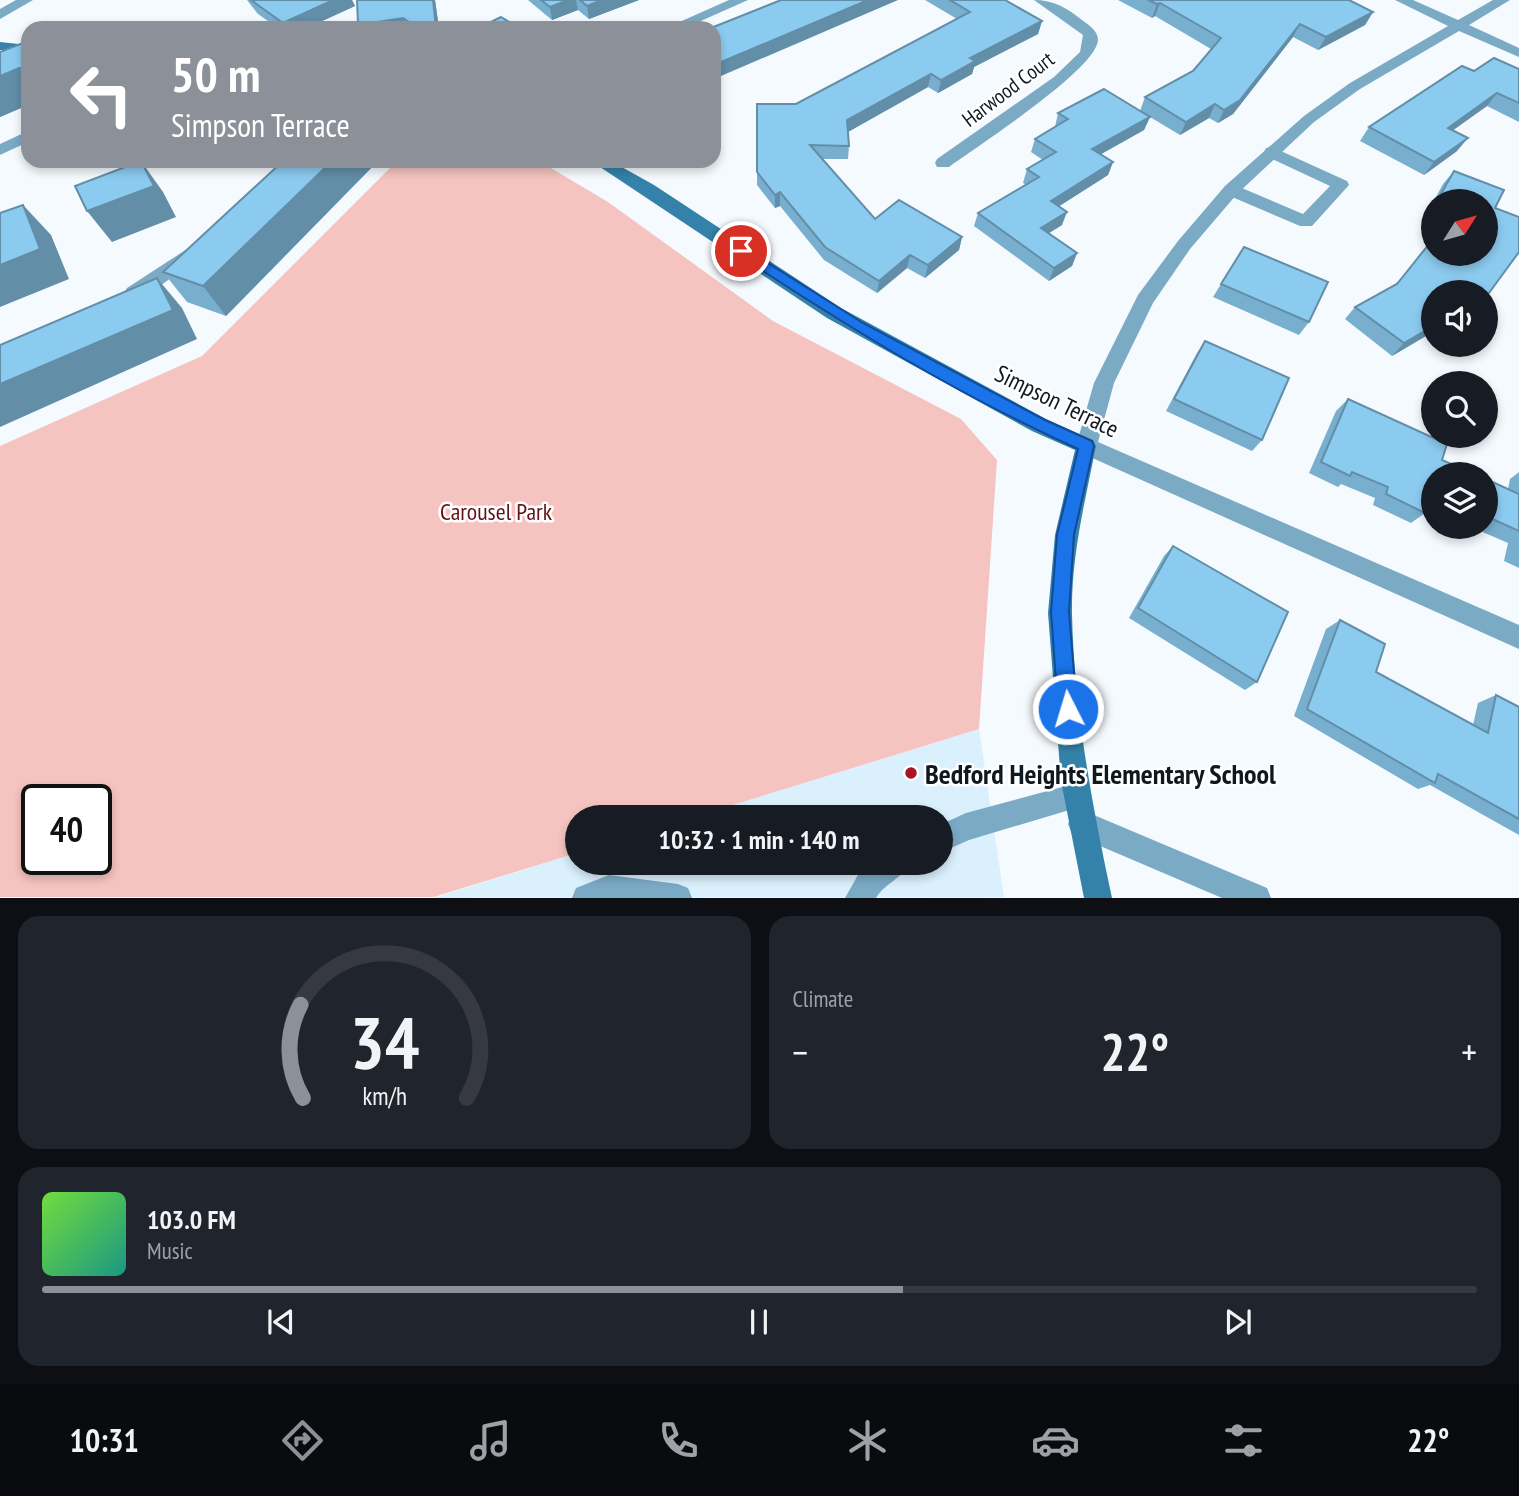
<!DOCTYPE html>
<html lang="en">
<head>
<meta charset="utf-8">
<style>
  :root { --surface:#171b24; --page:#20242c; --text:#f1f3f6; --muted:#9ea1a6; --line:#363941; --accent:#8c9099 }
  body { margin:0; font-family:"PT Sans Narrow",sans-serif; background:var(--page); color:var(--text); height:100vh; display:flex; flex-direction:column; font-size:26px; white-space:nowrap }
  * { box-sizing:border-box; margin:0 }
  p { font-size:23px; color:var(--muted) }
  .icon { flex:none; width:38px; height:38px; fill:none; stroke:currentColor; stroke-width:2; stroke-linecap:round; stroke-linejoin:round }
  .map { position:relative; height:898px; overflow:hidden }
  .panel { display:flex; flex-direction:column; gap:18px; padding:18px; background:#0d0f14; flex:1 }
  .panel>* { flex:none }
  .guide { position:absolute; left:21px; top:21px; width:700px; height:147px; border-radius:21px; box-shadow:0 4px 10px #0003; background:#8c9099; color:#fff; overflow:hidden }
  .needle { width:46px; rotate:53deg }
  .controls { position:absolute; left:1421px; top:189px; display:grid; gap:14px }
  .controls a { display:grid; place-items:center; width:77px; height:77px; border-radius:50%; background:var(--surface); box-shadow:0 4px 10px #0003; font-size:35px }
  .speed { position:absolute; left:21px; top:784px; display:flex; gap:14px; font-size:35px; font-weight:700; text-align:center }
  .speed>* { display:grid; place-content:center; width:91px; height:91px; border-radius:50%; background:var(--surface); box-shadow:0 4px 10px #0003; line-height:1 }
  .speed .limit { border:4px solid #111; border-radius:10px; background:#fff; color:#111 }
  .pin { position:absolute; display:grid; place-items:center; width:60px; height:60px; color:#fff; margin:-30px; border:4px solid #fff; border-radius:50%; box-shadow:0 2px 7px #0007 }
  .me { position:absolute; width:77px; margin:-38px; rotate:355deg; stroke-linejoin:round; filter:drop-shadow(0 0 5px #0008) }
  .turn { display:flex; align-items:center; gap:24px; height:147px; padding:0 35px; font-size:32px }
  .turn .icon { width:91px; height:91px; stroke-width:2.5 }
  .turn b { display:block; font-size:49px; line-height:60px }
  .big { font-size:52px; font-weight:800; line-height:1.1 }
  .panel .card { flex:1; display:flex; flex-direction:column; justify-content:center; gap:10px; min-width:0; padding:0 24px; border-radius:21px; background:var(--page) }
  .panel .dial { align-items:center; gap:0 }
  .dial svg { height:182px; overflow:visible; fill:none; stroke:var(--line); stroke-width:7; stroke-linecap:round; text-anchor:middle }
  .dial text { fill:var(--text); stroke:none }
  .song { display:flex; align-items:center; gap:21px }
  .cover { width:84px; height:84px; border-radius:10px; background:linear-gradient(135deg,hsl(100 70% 55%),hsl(170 70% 35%)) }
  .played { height:7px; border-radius:4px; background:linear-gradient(90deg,var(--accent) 60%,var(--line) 60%) }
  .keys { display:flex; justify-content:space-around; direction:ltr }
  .heat { display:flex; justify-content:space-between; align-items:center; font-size:38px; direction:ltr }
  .panel .tiles { flex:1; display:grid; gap:18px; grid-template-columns:1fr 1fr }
  .card:last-child { grid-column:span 2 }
  .trip { position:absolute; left:565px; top:805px; width:388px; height:70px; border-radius:35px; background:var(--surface); box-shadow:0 4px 10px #0003; font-weight:800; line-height:70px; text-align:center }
  .tabs { display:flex; height:112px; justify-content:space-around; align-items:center; background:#090b0e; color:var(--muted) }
  .tabs .icon { width:49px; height:49px }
  .tabs .current { color:var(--accent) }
  .tabs b { font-size:32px; color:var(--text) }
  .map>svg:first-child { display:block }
</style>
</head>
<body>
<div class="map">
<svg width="1519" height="898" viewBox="0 0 1519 898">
  <rect width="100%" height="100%" fill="#f5fafe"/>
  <polygon fill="#dbf0fd" points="979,729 1004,897 434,898 577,853 578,863 942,863 942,817 694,817"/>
  <path fill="#f6c4c0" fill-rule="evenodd" d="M397,161H539L608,202L773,321L961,419L997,460L979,729L694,817H578L577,853L434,897H0V446L202,356ZM37,800H96V859H37Z"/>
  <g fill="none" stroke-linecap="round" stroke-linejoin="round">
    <g fill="#7baac5" fill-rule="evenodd">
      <polygon points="28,131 28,142 0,155 0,144"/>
      <polygon points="1272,147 1347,181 1349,185 1312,226 1300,226 1225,194 1223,190 1225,186 1237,186 1303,214 1330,186 1266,156 1264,152 1266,148"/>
      <path d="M187,249L193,251L196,255L193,259C179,271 145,303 127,298L124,293L127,288Z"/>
      <polygon points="1077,783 1086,787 1090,796 1086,805 969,840 942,852 942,824 966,813"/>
      <polygon points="1082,810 1267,888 1271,898 1222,898 1072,834 1068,824 1072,814"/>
      <path d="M869,863H909C902,879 885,883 876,898H845L863,866Z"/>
      <polygon points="609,875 678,884 688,888 692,898 572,898 576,888"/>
    </g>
    <g fill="#7baac5" fill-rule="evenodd">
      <polygon points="16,0 33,0 0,19 0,9"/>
      <polygon points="729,0 748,0 685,28 666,28"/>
      <path d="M1034,0C1054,0 1067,8 1082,20C1089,25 1098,31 1098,40C1097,69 976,147 949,167H937L935,163L937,159L1054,77L1080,52L1083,35Z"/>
      <polygon points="1395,0 1413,0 1458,20 1493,0 1510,0 1469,25 1519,48 1519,57 1459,31 1360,89 1314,122 1237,194 1190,249 1153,303 1114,383 1098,442 1519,625 1519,649 1079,452 1076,446 1094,383 1138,295 1178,241 1225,186 1304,116 1350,83 1448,26"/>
    </g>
    <g fill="#3482aa" fill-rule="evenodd">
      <polygon points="0,42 28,45 28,53 0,50"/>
      <path d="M591,161H611L654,185L841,308L1046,419L1093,440L1096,446C1085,501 1071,557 1072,614C1074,709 1092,805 1112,898H1084L1061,781L1048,613L1055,535L1075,450L1032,431L827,318Z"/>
    </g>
  </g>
  <g fill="#78afce">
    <polygon points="247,0 352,0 355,6 307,28 278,28 258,14"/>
    <polygon points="357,0 435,0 439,28 359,28 358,25"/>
    <polygon points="528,0 639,0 589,19 578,10 552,20"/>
    <polygon points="925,0 1005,0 1042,21 1038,34 974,67 972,74 938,93 928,87 848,132 849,146 848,159 822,159 875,219 962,237 959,250 925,278 907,268 877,293 824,260 780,206 775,208 757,185 757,104 796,104 957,19"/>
    <polygon points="1118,0 1349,0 1373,12 1365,25 1318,50 1293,37 1233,114 1218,123 1209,118 1180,135 1150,117 1144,130 1101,154 1113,162 1108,175 1059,206 1062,225 1049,233 1077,253 1072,266 1049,281 974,226 978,213 1026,185 1023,183 1027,169 1043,160 1031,152 1035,139 1055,127 1058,113 1140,111 1145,97 1193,71 1211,49 1155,16 1152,18"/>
    <polygon points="28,41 28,105 0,117"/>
    <polygon points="1519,69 1519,122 1487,106 1453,130 1457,151 1424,175 1360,141 1369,127 1474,71"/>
    <polygon points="283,161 378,161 226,316 187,302 163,272"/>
    <polygon points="1454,171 1504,190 1433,292 1433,335 1431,333 1392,356 1345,319 1355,307 1395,284 1486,201 1434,201 1443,184"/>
    <polygon points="1433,202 1433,227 1422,222"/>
    <polygon points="1244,247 1309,322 1299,335 1213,297"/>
    <polygon points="1205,341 1262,440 1252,451 1166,411 1197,353"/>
    <polygon points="1348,399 1433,474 1433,509 1427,506 1425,513 1411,523 1373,505 1375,498 1341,484 1338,487 1309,473 1336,411"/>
    <polygon points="1519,472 1519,568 1504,561 1508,543 1471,527 1486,527 1486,479 1508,489 1510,479"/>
    <polygon points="1173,546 1257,682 1245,690 1129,618 1164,556"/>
    <polygon points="1340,620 1376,672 1473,725 1478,703 1496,695 1519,707 1519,835 1430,785 1418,789 1294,716 1326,629"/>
  </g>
  <g fill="#628ea8">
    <polygon points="333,0 352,0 355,6 307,28 285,28 283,23"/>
    <polygon points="433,0 435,0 439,28 436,28"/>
    <polygon points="568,0 576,0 578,10 552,20 550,7"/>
    <polygon points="602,0 639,0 589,19 587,6"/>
    <polygon points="868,0 898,0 714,79 714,65"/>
    <polygon points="1160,3 1155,16 1152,18 1157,4"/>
    <polygon points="1373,12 1365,25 1318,50 1326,37"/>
    <polygon points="403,18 407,28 359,28 358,25"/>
    <polygon points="1042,21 1038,34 974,67 972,74 938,93 941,80 970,58"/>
    <polygon points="1300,24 1293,37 1233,114 1218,123 1224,110"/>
    <polygon points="19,68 28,80 28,105 0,117 0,76"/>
    <polygon points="931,74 928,87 846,133 847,120"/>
    <polygon points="1497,93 1487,106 1438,141 1448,128"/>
    <polygon points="1215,104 1209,118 1180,135 1186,122"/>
    <polygon points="1150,117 1144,130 1087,162 1092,149"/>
    <polygon points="1468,138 1457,151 1424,175 1434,162"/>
    <polygon points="141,161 163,192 176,217 112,242 87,211"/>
    <polygon points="332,161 378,161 226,316 203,286"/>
    <polygon points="1113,162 1108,175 1047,214 1051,201"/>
    <polygon points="780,192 780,206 775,208 775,195"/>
    <polygon points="23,205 51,235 69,279 0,307 0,265"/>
    <polygon points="1067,212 1062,225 1036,241 1041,228"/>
    <polygon points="962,237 959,250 925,278 928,265"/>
    <polygon points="1077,253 1072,266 1049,281 1054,268"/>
    <polygon points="910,255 907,268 877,293 879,281"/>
    <polygon points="157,278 182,308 197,339 0,427 0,384"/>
    <polygon points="1433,326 1433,330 1431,333 1392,356 1404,343"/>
  </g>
  <g fill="#8ccbf0" stroke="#628ea8" stroke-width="2">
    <polygon points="251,0 333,0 283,23"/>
    <polygon points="357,0 433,0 436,28 418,28 403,18 358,25"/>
    <polygon points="541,0 568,0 550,7"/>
    <polygon points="580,0 602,0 587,6"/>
    <polygon points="781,0 868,0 714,65 714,28 711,28"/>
    <polygon points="950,0 1005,0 1042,21 970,58 975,61 941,80 931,74 847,120 849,146 810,145 875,219 899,200 962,237 928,265 910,255 879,281 825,247 780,192 775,195 757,172 757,104 796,104 970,12"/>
    <polygon points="1148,0 1349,0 1373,12 1326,37 1300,24 1240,100 1224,110 1215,104 1186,122 1145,97 1193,71 1221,38 1160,3 1157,4"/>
    <polygon points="501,17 519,28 479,28"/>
    <polygon points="28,41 28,69 19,68 0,76 0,52"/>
    <polygon points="1494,58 1519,69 1519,103 1497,93 1448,128 1468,138 1434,162 1369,127 1462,66 1474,71"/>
    <polygon points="1104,89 1150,117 1092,149 1113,162 1051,201 1067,212 1041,228 1077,253 1054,268 978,213 1039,177 1027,169 1056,152 1035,139 1068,119 1058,113"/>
    <polygon points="141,161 154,186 87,211 75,186"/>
    <polygon points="283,161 332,161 203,286 163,272"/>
    <polygon points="1454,171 1504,190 1495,208 1519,217 1519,252 1486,297 1486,292 1433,292 1433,326 1404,343 1355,307 1397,284 1433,239 1433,254 1486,254 1486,201 1437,201"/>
    <polygon points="23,205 40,249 0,265 0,213"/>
    <polygon points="1244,247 1328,282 1309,322 1221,284"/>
    <polygon points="157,278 173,310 0,384 0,345"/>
    <polygon points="1205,341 1289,378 1262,440 1174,399"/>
    <polygon points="1348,399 1447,444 1442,460 1474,474 1433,474 1433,492 1432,491 1425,513 1386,494 1388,487 1352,472 1350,476 1321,462"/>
    <polygon points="1486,479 1519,494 1519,531 1486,516"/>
    <polygon points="1173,546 1288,612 1257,682 1138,608"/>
    <polygon points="1340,620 1385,644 1376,672 1488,733 1496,695 1519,707 1519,819 1438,774 1435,783 1307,709"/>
  </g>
  <path fill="#1a73e8" stroke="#114b97" stroke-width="2" d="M741,246L863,323L1045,420L1092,441L1094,446L1074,535L1069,612L1077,709L1075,716L1068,718L1061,716L1058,709L1051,612L1057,535L1078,449C958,395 846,326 737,254L735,251Z"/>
  <circle fill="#aa1424" stroke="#fff" stroke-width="2.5" cx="911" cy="773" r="7"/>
  <g text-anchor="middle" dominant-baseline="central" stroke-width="5" stroke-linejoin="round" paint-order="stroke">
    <g font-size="21" fill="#0e181e" stroke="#fff">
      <text transform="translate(1008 89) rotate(-37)">Harwood Court</text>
    </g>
    <g font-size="24" fill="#0e181e" stroke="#fff">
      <text transform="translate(1057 401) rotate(26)">Simpson Terrace</text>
    </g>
    <g font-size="24" fill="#631317" stroke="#fff">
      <text x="496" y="511">Carousel Park</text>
    </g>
    <g font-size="28" font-weight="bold" fill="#0e181e" stroke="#fff" text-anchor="start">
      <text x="925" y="773">Bedford Heights Elementary School</text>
    </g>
  </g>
</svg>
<div class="controls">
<a><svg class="needle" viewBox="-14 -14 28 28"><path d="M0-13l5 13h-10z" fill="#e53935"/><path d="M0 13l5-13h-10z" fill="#9ea1a6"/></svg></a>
<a><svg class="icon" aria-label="sound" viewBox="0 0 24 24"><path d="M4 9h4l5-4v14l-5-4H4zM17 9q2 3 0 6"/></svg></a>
<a><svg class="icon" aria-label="search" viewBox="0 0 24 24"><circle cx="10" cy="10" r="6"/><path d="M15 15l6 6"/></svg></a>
<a><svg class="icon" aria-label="layers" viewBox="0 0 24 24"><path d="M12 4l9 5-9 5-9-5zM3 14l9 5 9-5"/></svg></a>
</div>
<div class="speed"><div class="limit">40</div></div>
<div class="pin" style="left:741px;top:251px;background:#d93025"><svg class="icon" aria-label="arrive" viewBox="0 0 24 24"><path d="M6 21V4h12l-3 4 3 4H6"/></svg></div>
<svg class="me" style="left:1068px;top:709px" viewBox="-20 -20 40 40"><circle r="17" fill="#1a73e8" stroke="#fff" stroke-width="3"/><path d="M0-11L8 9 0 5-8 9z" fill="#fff"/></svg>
<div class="trip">10:32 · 1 min · 140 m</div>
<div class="guide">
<div class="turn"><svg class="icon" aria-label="left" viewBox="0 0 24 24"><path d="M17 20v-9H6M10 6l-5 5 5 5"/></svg><div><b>50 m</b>Simpson Terrace</div></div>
</div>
</div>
<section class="panel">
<div class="tiles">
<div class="card dial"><svg viewBox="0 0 100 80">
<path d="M14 69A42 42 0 1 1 86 69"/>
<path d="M14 69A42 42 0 0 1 13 28" stroke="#8c9099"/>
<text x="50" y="56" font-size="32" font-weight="700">34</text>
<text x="50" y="72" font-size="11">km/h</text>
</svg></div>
<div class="card"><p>Climate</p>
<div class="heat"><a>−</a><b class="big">22°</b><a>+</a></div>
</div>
<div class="card">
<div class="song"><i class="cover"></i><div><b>103.0 FM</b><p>Music</p></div></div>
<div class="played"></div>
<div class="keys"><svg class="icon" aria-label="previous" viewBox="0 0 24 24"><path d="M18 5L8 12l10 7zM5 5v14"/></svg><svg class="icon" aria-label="pause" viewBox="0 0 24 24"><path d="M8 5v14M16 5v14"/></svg><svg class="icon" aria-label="next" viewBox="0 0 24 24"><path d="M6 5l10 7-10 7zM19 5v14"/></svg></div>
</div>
</div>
</section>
<nav class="tabs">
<b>10:31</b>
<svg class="icon current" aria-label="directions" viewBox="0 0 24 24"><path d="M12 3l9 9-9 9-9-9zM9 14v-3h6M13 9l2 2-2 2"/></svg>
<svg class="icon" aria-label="music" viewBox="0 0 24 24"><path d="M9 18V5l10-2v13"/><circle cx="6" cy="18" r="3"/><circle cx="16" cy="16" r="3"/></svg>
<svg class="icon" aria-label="phone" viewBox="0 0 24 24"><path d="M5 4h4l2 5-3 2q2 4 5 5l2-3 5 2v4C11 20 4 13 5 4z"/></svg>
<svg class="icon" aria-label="climate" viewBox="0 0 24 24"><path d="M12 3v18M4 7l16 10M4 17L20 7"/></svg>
<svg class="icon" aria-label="car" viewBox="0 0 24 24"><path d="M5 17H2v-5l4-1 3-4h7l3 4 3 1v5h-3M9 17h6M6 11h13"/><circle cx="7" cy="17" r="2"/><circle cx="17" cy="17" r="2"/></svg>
<svg class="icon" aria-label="filters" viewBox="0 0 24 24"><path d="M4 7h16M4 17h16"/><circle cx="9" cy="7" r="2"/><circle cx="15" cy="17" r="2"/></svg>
<b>22°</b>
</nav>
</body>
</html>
